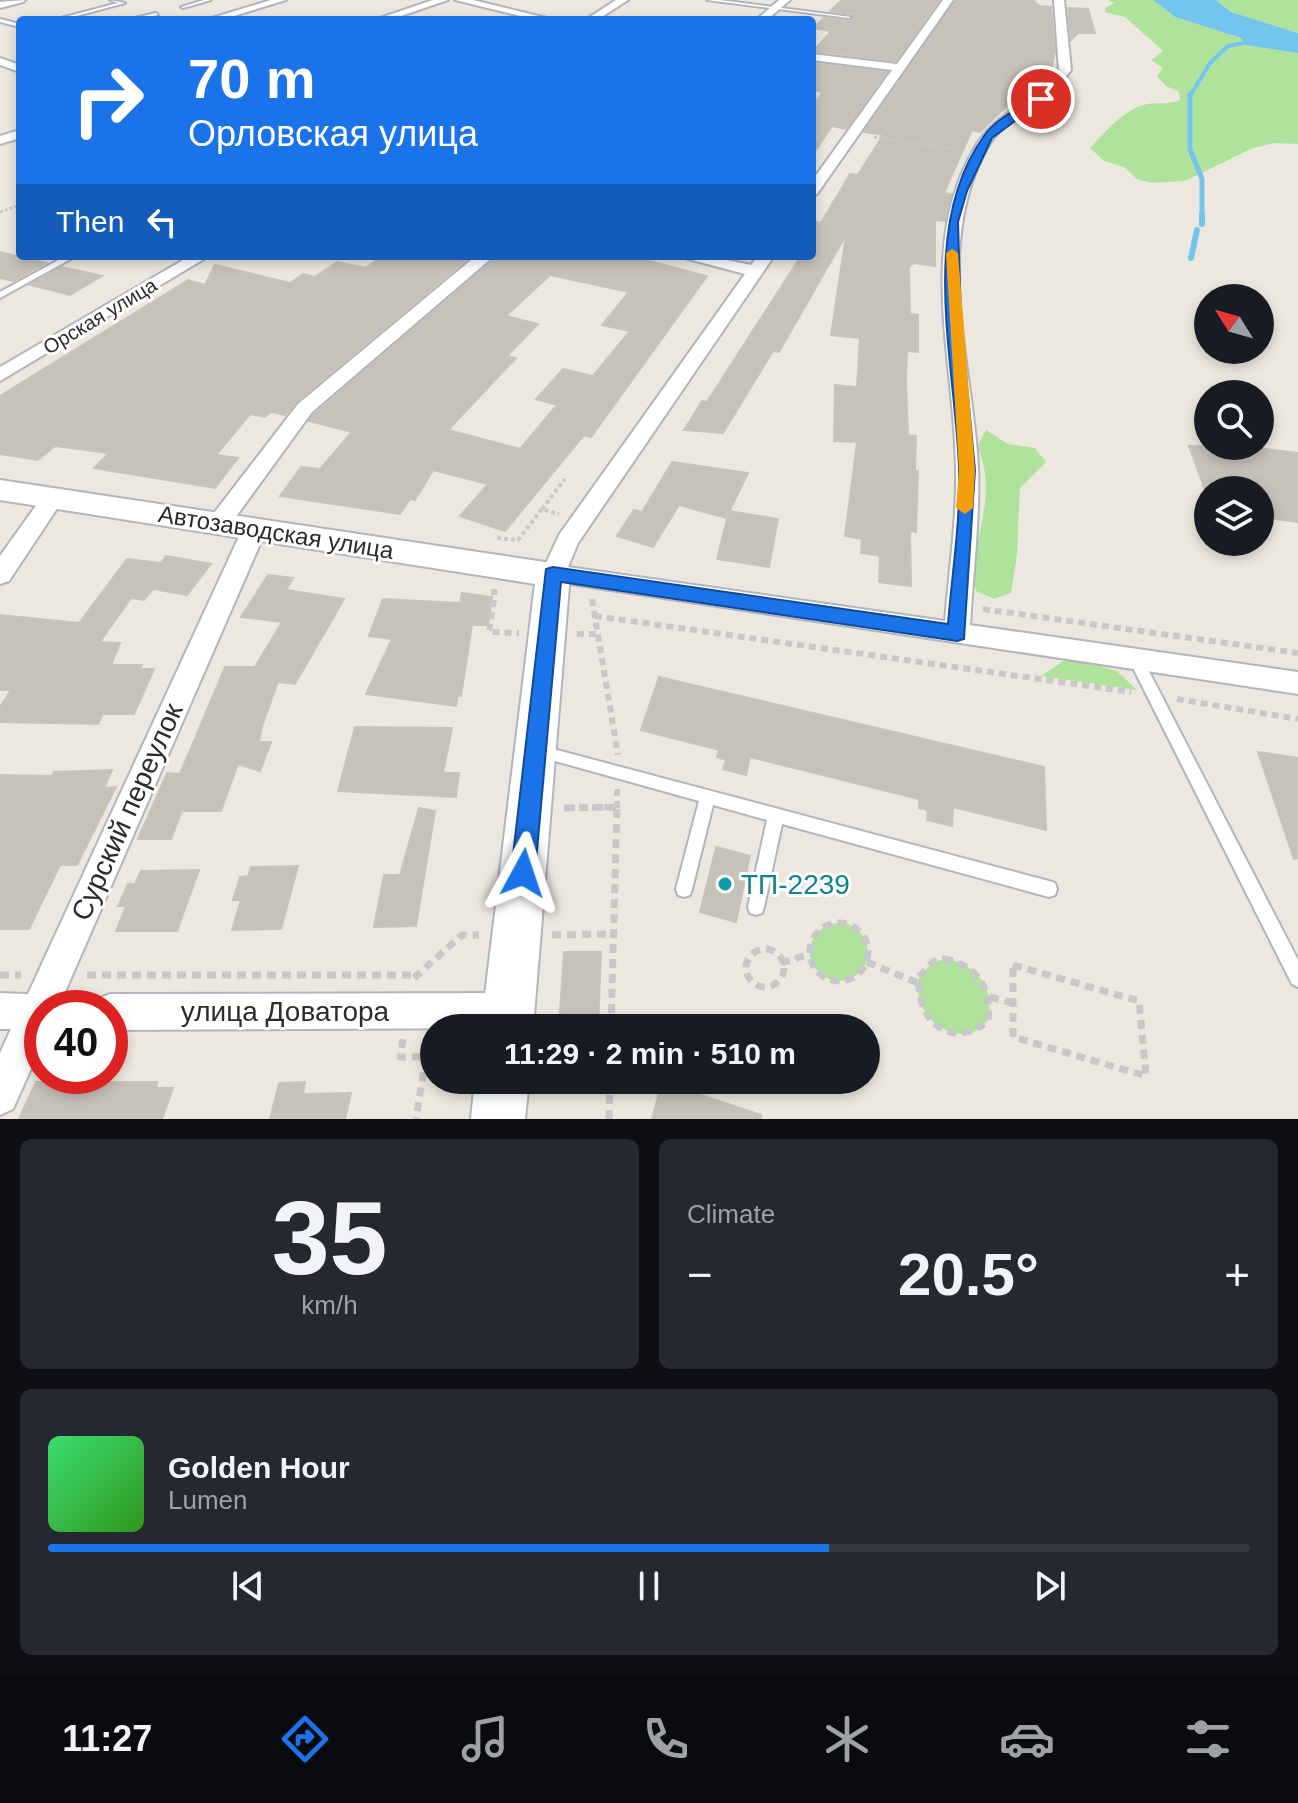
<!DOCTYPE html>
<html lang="en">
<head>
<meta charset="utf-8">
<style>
  :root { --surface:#171b24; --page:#242831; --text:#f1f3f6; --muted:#9ea1a6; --line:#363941; --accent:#1a73e8 }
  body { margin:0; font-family:Helvetica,sans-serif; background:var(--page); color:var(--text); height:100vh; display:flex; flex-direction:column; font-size:30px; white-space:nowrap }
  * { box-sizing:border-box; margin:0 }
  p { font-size:26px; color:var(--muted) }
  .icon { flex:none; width:44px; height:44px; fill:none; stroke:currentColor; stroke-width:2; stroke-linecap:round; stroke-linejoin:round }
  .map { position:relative; height:1119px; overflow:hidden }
  .details { display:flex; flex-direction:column; gap:20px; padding:20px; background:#0d0f14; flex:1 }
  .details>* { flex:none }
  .hud { position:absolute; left:16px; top:16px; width:800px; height:244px; border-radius:8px; box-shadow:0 4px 12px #0003; background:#1a73e8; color:#fff; overflow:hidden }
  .needle { width:52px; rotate:307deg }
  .tools { position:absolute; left:1194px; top:284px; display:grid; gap:16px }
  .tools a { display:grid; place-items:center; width:80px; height:80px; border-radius:50%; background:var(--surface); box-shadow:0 4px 12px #0003; font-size:40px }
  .speed { position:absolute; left:24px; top:990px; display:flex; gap:16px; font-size:40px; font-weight:700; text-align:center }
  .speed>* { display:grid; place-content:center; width:104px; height:104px; border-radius:50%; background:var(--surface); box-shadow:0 4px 12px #0003; line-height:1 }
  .speed .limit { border:12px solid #d22; background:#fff; color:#111 }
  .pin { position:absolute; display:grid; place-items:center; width:68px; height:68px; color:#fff; margin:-34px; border:4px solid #fff; border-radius:50%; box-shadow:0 2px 8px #0007 }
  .me { position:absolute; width:88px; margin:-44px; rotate:5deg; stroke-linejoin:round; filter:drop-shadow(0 0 6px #0008) }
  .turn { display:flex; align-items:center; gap:28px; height:168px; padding:0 40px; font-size:36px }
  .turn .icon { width:104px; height:104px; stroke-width:2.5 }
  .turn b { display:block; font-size:56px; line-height:68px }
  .then { display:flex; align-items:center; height:76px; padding:0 40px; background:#0003; gap:16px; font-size:30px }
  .big { font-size:60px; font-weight:700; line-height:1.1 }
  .details .card { flex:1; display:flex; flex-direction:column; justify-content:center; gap:12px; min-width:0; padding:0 28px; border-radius:12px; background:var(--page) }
  .details .dial { align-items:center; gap:0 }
  .dial b { font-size:104px; line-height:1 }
  .song { display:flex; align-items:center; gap:24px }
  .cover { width:96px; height:96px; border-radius:12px; background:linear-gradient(135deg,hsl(140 70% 55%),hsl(110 70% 35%)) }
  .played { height:8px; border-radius:4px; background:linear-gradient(90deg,var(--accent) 65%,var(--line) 65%) }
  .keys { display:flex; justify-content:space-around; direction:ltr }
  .heat { display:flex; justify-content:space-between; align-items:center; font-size:44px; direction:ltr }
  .details .tiles { flex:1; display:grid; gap:20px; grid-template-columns:1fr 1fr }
  .card:last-child { grid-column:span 2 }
  .trip { position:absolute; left:420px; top:1014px; width:460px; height:80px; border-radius:40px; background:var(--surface); box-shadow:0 4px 12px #0003; font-weight:700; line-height:80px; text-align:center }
  .menu { display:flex; height:128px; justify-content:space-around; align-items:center; background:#090b0e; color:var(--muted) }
  .menu .icon { width:56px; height:56px }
  .menu .active { color:var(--accent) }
  .menu b { font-size:36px; color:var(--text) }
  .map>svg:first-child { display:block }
</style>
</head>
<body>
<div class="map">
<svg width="1298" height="1119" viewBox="0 0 1298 1119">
  <rect width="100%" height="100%" fill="#ede8df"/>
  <g fill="#afe39c">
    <path d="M1108,0H1153L1175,17L1241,38L1247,45L1298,53V144L1275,143L1253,148L1185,181L1151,183L1137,179L1124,167L1104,161L1090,148C1105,132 1124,109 1147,104C1159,102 1168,105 1180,100L1179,92L1166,86L1157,76L1163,68L1151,60L1163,51L1125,17L1105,12V8L1114,3Z"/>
    <polygon points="1216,0 1298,0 1298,33 1231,12"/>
    <path d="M986,430L1008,444L1035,448L1046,462L1020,488L1017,555L1011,593L994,599L976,591C965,550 1002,498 977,447Z"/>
    <polygon points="1068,658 1117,671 1137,690 1041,676"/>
    <circle cx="839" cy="952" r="29"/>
    <path d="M944,959C977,962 995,989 988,1021L971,1034C939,1038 912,1009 919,977L933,962Z"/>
  </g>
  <polygon fill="#73c5ee" points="1153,0 1216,0 1231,12 1298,33 1298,53 1245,45 1241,38 1175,17"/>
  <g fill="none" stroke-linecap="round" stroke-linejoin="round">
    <polyline stroke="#73c5ee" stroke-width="4" points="1190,96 1210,63 1228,46 1255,41"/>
    <polyline stroke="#73c5ee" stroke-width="5" points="1190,94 1190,149 1202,179 1202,216"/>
    <g stroke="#73c5ee" stroke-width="6">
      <polyline points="1202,214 1202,224"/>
      <polyline points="1191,258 1197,230"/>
    </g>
  </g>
  <g fill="#c6c2ba" stroke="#c9c4b8" stroke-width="2" fill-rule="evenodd">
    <polygon points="842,0 939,0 896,61 814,51 831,31 813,28 824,18 849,21 854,18 851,14 830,11"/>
    <polygon points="956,0 1033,0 1039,6 1051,7 1055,52 1051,70 1034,68 1033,81 980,132 972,130 944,193 952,194 945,221 935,220 935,266 913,263 909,268 910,314 918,315 918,352 907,351 906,380 908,435 916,436 915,471 918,471 916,532 910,531 911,586 879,582 880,556 861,553 862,539 845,536 857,442 834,441 835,385 857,387 860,338 831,335 846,235 779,352 773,351 723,433 684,430 702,401 707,402 801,256 812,256 812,221 821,223 850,174 858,175 883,135 864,132"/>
    <polygon points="1068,8 1088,9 1095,33 1078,33 1071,40"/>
    <polygon points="812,63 887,72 846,129 832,126 812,156 812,106 823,92 812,90"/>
    <polygon points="0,252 46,263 14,281 0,278"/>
    <polygon points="382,256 471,256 296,402 285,415 271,412 265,417 250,414 216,455 238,458 215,488 94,468 109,453 55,446 38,460 0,454 0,396 188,280 205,285 215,265 290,283 303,274 315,277 337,262 366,268"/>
    <path d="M497,256H630L707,276L591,437L584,435L505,531L460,516L488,484L433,470L415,500L410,499L400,514L280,496L301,467L320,469L352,432L309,421L314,414ZM550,275L629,292L602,325L630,331L593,376L563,369L536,399L557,405L520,449L448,430L516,358L507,356L538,324L506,316Z"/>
    <polygon points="62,267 102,276 70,295 30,285"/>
    <polygon points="1189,446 1242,446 1298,453 1298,522 1260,517 1260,490 1205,490"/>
    <polygon points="672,462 748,473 726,518 679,505 653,547 617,536 634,510 642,512"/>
    <polygon points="729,511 778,519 769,567 717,559"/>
    <polygon points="166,556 211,564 187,595 153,589 144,600 131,598 100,642 120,643 111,665 142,665 140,669 154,669 134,714 103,714 98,724 0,722 0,707 11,690 0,690 0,615 79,623 127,559 161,563"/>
    <polygon points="268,575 293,578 286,590 344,599 295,684 278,682 262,726 259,742 271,742 260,771 238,764 221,811 182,811 171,839 138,839 167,773 180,774 225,667 255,667 282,622 241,617"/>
    <polygon points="462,593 492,597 488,625 472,625 461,696 458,695 456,706 366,694 392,639 369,636 383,599 460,603"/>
    <polygon points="659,677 1044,767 1046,830 953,807 952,826 927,820 928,810 919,808 919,799 750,757 746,775 723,769 726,760 717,757 719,750 641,730"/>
    <polygon points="355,727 452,728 443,773 459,773 456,797 338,791"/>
    <polygon points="1258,752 1298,758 1298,858 1294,859"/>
    <polygon points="112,770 104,788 116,787 77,865 60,865 29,929 0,929 0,775 52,776 54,772"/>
    <polygon points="419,808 435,811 416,926 374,927 384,875 400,875"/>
    <polygon points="716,847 750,856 736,922 700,912"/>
    <polygon points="298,866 281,929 232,930 241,900 233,900 240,877 248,876 251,867"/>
    <polygon points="199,870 177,931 116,931 126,906 118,906 128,884 135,884 141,871"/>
    <polygon points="564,952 601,952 598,1028 559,1028"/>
    <polygon points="36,1082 157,1082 156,1088 173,1088 162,1119 19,1119"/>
    <polygon points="305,1082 303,1094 351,1093 345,1119 270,1119 279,1083"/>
    <polygon points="662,1082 761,1115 761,1119 652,1119"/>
  </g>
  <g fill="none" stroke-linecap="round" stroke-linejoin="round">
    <defs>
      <g id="lane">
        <polygon points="110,0 125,3 61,20 53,20 118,3"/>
        <polygon points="204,0 211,0 183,8 181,7"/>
        <polygon points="707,0 720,0 851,17 849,18"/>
        <polygon points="156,13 158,15 130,20 130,19"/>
        <polygon points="0,19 20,24 20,27 0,22"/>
        <polygon points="66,256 76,256 0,298 0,292"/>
        <polygon points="1135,653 1140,654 1298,960 1298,987 1292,984 1128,658 1130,654"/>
        <polygon points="542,746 1049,881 1055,883 1057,889 1055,895 1049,897 782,824 764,907 762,913 756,915 750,913 748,907 767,820 713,805 692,889 690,895 684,897 678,895 676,889 699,801 537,756 535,752 537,748"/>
      </g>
      <g id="street">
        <polygon points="25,0 23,2 0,8 0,2"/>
        <polygon points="271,0 286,0 221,20 205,20"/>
        <polygon points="433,0 448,0 389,20 374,20"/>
        <polygon points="455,0 473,0 555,20 537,20"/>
        <polygon points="616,0 628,0 597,20 585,20"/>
        <polygon points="779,0 790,0 767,20 756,20"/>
        <polygon points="943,0 953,0 817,194 812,195 812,181 892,70 812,60 812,54 897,64"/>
        <path d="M1054,0H1064L1071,70C1048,102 1006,114 987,148C933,247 972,361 978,466C980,519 973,572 970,625L1298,672V694L544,580L541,574L559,535L745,274L677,256H708L751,265L758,256H774L578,543L568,567L945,621C949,571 957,520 956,469C955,361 916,247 975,147C995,112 1036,102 1059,70Z"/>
        <polygon points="0,58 20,65 20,72 0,65"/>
        <polygon points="20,130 20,138 0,144 0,136"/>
        <polygon points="190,256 209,256 0,381 0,367"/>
        <polygon points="476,256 494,256 312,412 227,529 211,529 207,523 211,517 298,404"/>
        <polygon points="53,490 64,498 9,581 0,584 0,556 45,493"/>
        <polygon points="255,520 267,528 58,1008 42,1008 42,1044 13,1109 0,1115 0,1053 11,1029 0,1029 0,993 28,994 243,528"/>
        <polygon points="509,993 522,998 527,1011 522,1024 511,1028 110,1030 110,1008 94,1008 97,999 110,994"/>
      </g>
      <g id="secondary">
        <polygon points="0,480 565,565 570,574 533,1028 481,1028 535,584 0,500"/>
        <polygon points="475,1080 529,1080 525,1119 471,1119"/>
      </g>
    </defs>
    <use href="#lane" stroke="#b2b4bf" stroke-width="4"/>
    <use href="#street" stroke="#b2b4bf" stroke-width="4"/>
    <use href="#secondary" stroke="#b2b4bf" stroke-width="4"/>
    <g stroke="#c8c8c8" stroke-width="3" stroke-dasharray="3 2" stroke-linecap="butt">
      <polyline points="874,137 959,150"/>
      <polyline points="0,212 20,205"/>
    </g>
    <g stroke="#c8c8c8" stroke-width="4" stroke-dasharray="4 3" stroke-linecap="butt">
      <polyline points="542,509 565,479"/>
      <polyline points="497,538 518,540 542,509 559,514"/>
    </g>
    <g stroke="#c8c8c8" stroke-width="6" stroke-dasharray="7 5" stroke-linecap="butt">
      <polyline points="491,592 495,592 489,632 519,633"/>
      <polyline points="592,599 618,755"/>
      <polyline points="983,609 1298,653"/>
      <polyline points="595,616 1131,692"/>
      <polyline points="577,634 598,634"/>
      <polyline points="1177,699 1298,719"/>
      <polyline points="568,808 616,807"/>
      <polyline points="617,808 617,789"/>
    </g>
    <g stroke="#c8c8c8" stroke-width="7" stroke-dasharray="9 6" stroke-linecap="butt">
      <polyline points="564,808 616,807"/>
      <circle cx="839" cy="952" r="29"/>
      <polyline points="552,935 613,934"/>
      <circle cx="765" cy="968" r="19"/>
      <path d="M944,959C977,965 992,988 988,1021C950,1051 916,1020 919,977L933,962Z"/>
      <polyline points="867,962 918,983"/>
      <polyline points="781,963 810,954"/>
      <polygon points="1013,965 1139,1001 1146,1076 1013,1037"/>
      <polyline points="0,975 21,975"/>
      <polyline points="87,975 414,975"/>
      <polyline points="414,978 462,935 479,935"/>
      <polyline points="990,997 1013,1003"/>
      <polyline points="611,1028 617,806"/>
      <polyline points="403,1039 400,1057 426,1057 416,1119"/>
      <polyline points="609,1119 610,1080"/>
    </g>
    <use href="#lane" fill="#fff" fill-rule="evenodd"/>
    <use href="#street" fill="#fff" fill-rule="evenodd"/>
    <use href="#secondary" fill="#fff" fill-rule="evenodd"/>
  </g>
  <path fill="#1a73e8" stroke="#114b97" stroke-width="2" d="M1038,97L1045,99L992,138L967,191L958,222L961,322L975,470L964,639L957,641L561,582L535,873L532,882L523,885L514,882L511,873L546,569L553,567L948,624C952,573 961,519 959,467C955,362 918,227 984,136C996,118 1020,108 1038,97Z"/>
  <polygon fill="#f59e0b" points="952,249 958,253 975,470 973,508 965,514 956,508 959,470 946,253"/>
  <circle fill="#0f9aa8" stroke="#fff" stroke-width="3" cx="725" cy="884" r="8"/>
  <g text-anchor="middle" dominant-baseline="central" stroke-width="6" stroke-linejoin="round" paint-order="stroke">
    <g font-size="20" fill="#2c2c2c" stroke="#fff">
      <text transform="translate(100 316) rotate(-31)">Орская улица</text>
    </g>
    <g font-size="24" fill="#2c2c2c" stroke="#fff">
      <text transform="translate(276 532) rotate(9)">Автозаводская улица</text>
    </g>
    <g font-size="28" fill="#2c2c2c" stroke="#fff">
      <text transform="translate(127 812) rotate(-66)">Сурский переулок</text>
      <text x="285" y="1011">улица Доватора</text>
    </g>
    <g font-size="28" fill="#0d838f" stroke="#fff" text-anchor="start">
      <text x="741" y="884">ТП-2239</text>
    </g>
  </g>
</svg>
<div class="tools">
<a><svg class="needle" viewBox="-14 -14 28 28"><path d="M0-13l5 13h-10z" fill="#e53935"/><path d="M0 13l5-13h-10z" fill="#9ea1a6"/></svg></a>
<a><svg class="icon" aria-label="search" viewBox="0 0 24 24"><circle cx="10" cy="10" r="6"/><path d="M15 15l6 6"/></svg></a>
<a><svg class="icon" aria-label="layers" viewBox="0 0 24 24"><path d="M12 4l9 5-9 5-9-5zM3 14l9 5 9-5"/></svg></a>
</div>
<div class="speed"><div class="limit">40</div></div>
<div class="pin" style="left:1041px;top:99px;background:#d93025"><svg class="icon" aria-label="arrive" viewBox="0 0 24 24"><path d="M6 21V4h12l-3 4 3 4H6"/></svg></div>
<svg class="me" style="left:523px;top:873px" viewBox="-20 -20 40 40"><path d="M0-17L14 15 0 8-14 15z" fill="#1a73e8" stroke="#fff" stroke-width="4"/></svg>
<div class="trip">11:29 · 2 min · 510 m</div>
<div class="hud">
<div class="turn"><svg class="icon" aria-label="right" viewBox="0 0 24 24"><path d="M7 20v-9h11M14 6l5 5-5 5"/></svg><div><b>70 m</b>Орловская улица</div></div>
<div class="then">Then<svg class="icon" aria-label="left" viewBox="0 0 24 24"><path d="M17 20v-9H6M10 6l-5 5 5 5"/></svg></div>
</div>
</div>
<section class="details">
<div class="tiles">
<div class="card dial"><b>35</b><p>km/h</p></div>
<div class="card"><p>Climate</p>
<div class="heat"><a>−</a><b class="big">20.5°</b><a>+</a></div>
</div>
<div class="card">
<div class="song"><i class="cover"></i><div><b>Golden Hour</b><p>Lumen</p></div></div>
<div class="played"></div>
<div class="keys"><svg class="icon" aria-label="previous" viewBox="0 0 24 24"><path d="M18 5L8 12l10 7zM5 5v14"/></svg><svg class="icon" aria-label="pause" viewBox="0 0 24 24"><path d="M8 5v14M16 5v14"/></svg><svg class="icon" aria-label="next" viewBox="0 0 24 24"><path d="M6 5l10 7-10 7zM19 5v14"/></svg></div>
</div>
</div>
</section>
<nav class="menu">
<b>11:27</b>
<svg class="icon active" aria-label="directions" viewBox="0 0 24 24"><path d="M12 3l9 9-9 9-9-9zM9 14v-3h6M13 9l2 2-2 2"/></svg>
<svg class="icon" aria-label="music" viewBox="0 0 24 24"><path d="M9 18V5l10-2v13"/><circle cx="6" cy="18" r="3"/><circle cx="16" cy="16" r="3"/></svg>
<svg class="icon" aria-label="phone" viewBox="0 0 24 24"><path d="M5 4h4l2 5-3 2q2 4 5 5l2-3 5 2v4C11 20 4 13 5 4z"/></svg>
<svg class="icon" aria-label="climate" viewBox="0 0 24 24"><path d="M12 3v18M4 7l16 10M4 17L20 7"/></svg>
<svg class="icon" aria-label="car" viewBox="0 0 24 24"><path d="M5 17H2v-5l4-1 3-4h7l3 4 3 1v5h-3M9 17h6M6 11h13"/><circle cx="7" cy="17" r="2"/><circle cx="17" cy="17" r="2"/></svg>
<svg class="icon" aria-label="filters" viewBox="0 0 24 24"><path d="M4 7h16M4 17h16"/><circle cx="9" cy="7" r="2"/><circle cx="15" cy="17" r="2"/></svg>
</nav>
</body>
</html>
